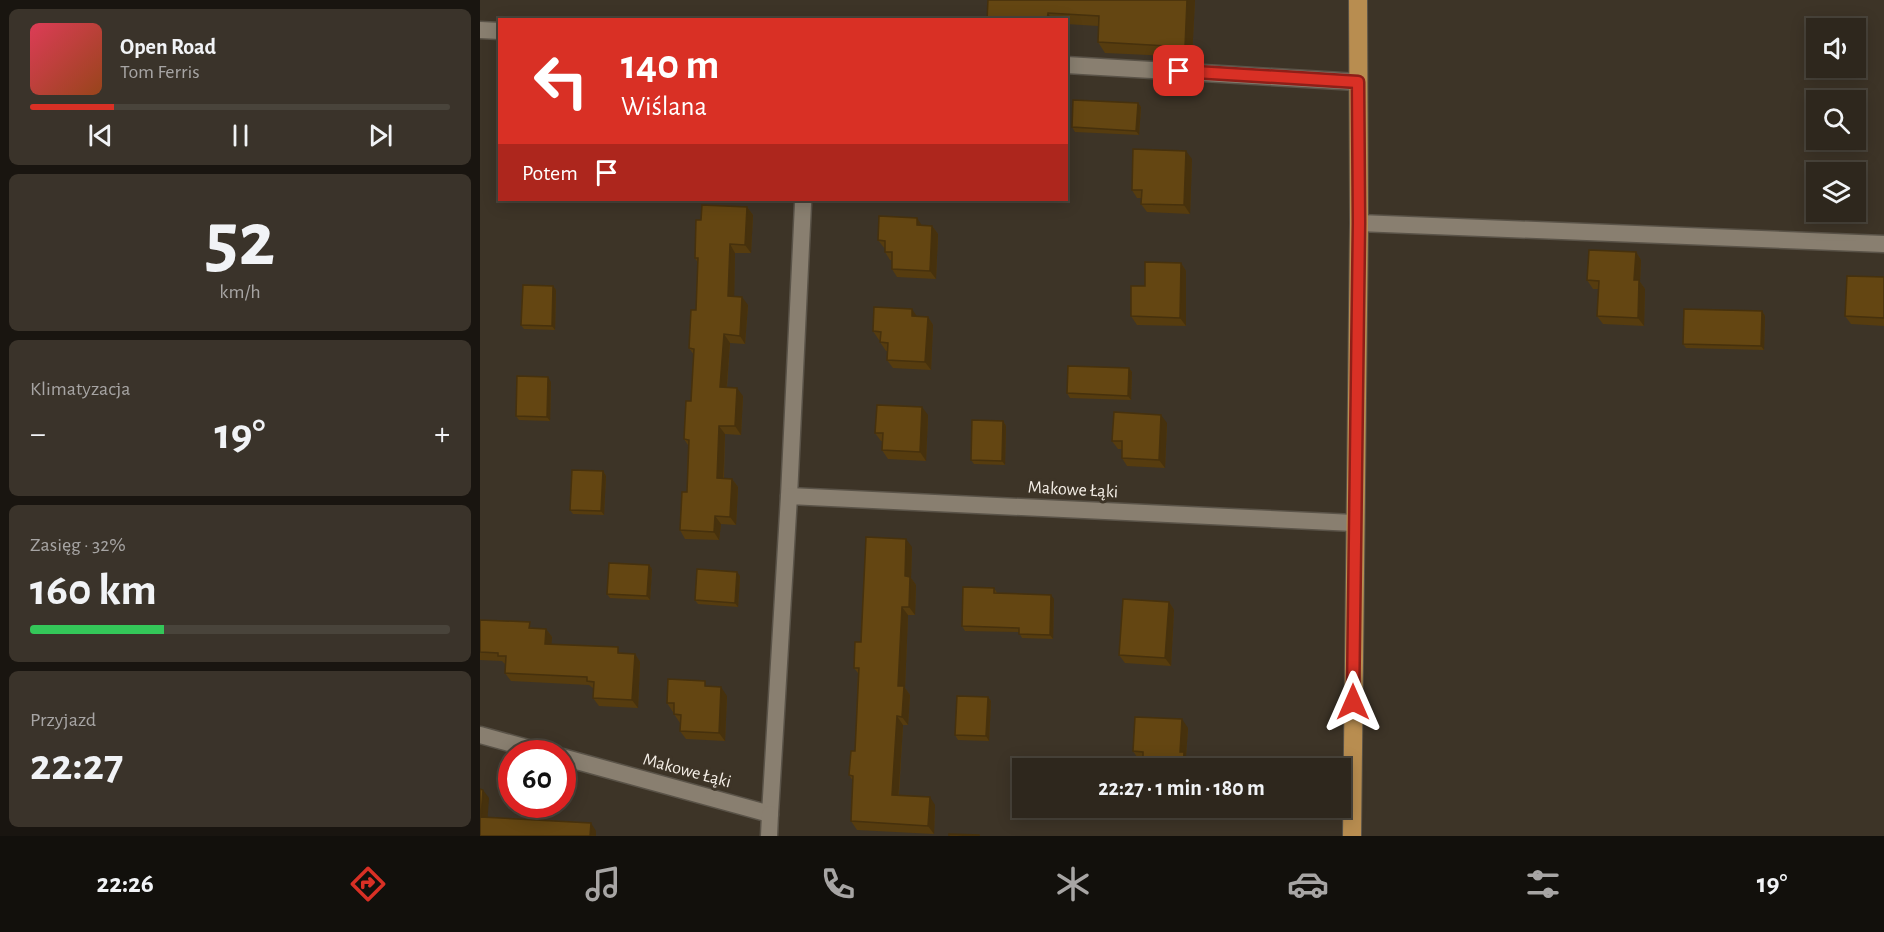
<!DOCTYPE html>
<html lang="pl">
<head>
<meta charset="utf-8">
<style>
  :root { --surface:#2e271d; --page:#3a332a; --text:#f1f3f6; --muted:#a7a5a4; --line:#49443b; --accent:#d93025 }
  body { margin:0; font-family:"Alegreya Sans",sans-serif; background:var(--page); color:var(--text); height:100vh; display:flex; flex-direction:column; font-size:22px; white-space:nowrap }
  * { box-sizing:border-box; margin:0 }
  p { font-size:20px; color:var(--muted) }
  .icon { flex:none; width:33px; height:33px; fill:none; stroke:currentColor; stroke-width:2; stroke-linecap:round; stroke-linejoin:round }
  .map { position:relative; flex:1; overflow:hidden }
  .details { display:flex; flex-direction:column; gap:9px; padding:9px; background:#191510; width:480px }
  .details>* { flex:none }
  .banner { position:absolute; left:18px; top:18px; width:570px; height:183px; border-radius:0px; box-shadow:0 3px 15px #0003,0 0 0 2px var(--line); background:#d93025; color:#fff; overflow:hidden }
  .controls { position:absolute; left:1326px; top:18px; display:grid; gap:12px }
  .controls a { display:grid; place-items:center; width:60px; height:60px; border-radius:0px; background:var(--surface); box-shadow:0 3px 15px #0003,0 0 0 2px var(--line); font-size:30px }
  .speed { position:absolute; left:18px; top:740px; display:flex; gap:12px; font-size:30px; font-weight:700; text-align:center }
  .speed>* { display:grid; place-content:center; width:78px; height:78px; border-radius:50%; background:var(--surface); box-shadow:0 3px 15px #0003,0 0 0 2px var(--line); line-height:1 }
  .speed .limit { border:9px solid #d22; background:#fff; color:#111 }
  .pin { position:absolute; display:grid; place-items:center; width:51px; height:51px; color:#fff; margin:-26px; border-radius:12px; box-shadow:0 3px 9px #0006 }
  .me { position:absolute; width:66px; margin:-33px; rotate:0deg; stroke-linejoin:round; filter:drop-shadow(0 0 4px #0008) }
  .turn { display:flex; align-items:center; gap:21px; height:126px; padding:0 24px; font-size:27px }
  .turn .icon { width:78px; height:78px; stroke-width:2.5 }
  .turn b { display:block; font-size:42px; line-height:51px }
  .then { display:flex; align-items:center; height:57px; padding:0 24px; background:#0003; gap:12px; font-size:22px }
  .big { font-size:45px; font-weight:600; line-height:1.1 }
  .details .tile { flex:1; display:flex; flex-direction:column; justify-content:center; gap:9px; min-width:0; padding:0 21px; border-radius:9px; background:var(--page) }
  .details .dial { align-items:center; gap:0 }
  .dial b { font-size:78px; line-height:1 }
  .song { display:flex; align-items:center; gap:18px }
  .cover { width:72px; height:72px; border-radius:9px; background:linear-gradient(135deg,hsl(350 70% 55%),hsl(20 70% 35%)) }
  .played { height:6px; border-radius:3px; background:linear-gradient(90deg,var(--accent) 20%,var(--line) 20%) }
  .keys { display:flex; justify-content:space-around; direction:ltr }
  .heat { display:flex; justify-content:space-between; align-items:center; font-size:33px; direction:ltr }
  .charge { height:9px; border-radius:4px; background:linear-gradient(90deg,#34c759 32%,var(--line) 0) }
  .trip { position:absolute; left:532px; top:758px; width:339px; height:60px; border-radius:0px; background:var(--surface); box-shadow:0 3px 15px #0003,0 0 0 2px var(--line); font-weight:600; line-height:60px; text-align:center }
  .menu { display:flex; height:96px; justify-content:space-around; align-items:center; background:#12100c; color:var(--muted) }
  .menu .icon { width:42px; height:42px }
  .menu .current { color:var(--accent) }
  .menu b { font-size:27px; color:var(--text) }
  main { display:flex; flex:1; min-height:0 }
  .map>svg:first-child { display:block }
</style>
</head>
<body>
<main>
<section class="details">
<div class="tile">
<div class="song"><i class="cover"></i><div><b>Open Road</b><p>Tom Ferris</p></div></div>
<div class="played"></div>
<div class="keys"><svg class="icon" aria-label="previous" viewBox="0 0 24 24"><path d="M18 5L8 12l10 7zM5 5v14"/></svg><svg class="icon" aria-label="pause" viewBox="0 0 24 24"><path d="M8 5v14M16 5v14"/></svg><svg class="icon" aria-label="next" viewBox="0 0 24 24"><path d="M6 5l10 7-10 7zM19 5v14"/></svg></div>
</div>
<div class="tile dial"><b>52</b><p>km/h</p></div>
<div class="tile"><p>Klimatyzacja</p>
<div class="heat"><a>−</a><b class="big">19°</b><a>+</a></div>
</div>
<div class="tile"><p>Zasięg · 32%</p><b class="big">160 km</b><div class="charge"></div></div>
<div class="tile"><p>Przyjazd</p><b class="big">22:27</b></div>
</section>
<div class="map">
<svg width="1404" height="836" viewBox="0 0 1404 836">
  <rect width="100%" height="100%" fill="#3d3427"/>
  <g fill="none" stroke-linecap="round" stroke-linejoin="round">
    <defs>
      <g id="lane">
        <polyline points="0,30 20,31"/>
        <polyline points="586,65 878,82"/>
        <polyline points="879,223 1404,244"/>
        <polyline points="309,496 323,204"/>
        <polyline points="0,735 66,753"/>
        <polyline points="82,757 290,814 309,496 874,523"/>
        <polyline points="289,836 290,814"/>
      </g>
      <polyline id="primary" points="872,836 879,223 878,0"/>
    </defs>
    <use href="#lane" stroke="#5a5348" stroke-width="19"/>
    <use href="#primary" stroke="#5a5348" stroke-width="20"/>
    <use href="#lane" stroke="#897f70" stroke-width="16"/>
    <use href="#primary" stroke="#b88d50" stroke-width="18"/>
  </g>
  <g fill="#563c0f">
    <polygon points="508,0 715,0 712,57 625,53 618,42 618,26 586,24 586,20 507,20"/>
    <polygon points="658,103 661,107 659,135 595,132 592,127"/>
    <polygon points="712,159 710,214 667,212 661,204 661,198 657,198 652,190"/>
    <polygon points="267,207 273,215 271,253 255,253 254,297 268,305 265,344 250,343 247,387 263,396 261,435 245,434 244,478 252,479 258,487 256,525 241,524 239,540 205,539 200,530 207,492 208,445 204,439 211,401 214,355 209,348 216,310 218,263 215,258 221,220"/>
    <polygon points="442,225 452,226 458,234 456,279 417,277 412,269 412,260 410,260 405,252 405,249 398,240"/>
    <polygon points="1156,252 1161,260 1160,282 1165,289 1164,326 1123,324 1117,316 1119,289 1113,289 1107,280"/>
    <polygon points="701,263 706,271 706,326 657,325 651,316 665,286"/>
    <polygon points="1404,277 1404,326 1371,324 1365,316"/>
    <polygon points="73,286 76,290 75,330 44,329 41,325"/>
    <polygon points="1282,311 1285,316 1284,350 1206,348 1203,344"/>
    <polygon points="437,316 448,317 453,325 451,370 413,368 407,360 407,351 406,351 400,342 400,340 399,340 393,331"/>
    <polygon points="649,368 652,372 651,400 590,398 587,393"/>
    <polygon points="71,382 70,421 39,420 36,416"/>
    <polygon points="448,415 446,461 408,459 402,450 402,441 401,441 395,433"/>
    <polygon points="523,421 526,426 525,465 494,464 491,460"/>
    <polygon points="687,423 685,468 647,466 642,458 642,449 638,449 632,441"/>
    <polygon points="123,471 126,476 124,515 93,514 90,510"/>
    <polygon points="432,547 431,578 436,585 435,615 428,615 425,688 430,695 428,725 423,725 419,795 455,805 454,834 377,830 371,821 373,781 369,775 375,751 378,673 374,668 381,642"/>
    <polygon points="169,565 172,569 170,600 130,598 127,594"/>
    <polygon points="260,576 258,607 218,604 215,600"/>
    <polygon points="514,588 517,593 574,599 573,639 542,638 539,632 485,631 482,626"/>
    <polygon points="689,602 694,610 691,666 645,663 639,655"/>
    <polygon points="0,620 54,628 66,629 72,637 71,644 143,653 155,654 160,662 158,708 119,706 113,698 114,689 109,685 31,681 25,673 25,664 22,661 0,660"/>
    <polygon points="229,687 247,696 245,741 206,739 200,731 200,723 194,714 193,712 187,703"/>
    <polygon points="508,697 511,701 509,741 478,740 475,735"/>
    <polygon points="708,728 706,756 709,760 709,768 663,768 663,760 659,760 653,751"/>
  </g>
  <g fill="#46310d">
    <polygon points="707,0 715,0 712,57 705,47"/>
    <polygon points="568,13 572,20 567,20"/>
    <polygon points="658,103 661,107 659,135 656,131"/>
    <polygon points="706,151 712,159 710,214 704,205"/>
    <polygon points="267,207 273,215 271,253 265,245"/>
    <polygon points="437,218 443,227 437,225"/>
    <polygon points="452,226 458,234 456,279 450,271"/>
    <polygon points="250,244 255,253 254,305 248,296"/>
    <polygon points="1156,252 1161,260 1160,282 1165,289 1164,326 1158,318 1154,280"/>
    <polygon points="701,263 706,271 706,326 700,318"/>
    <polygon points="73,286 76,290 75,330 72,326"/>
    <polygon points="262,297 268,305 265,344 260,336"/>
    <polygon points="432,309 438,318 432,316"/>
    <polygon points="1282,311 1285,316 1284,350 1281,346"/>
    <polygon points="448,317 453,325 451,370 445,362"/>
    <polygon points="244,334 250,343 246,395 240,387"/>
    <polygon points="649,368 652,372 651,400 648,396"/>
    <polygon points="68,377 71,382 70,421 67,417"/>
    <polygon points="257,388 263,396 261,435 255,426"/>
    <polygon points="442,407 448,415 446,461 440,452"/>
    <polygon points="681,415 687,423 685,468 679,460"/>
    <polygon points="523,421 526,426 525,465 522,461"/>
    <polygon points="239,426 245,434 243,486 237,478"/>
    <polygon points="123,471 126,476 124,515 121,511"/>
    <polygon points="252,479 258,487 256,525 250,517"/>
    <polygon points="235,516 241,524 239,540 234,532"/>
    <polygon points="426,539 432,547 431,578 436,585 435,615 429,607 425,576"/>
    <polygon points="169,565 172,569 170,600 167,596"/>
    <polygon points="257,572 260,576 258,607 255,603"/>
    <polygon points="571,595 574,599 573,639 570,635"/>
    <polygon points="689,602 694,610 691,666 685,658"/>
    <polygon points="422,607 428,615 425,688 430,695 428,725 422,717 418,686"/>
    <polygon points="66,629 72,637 71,652 65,644"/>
    <polygon points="155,654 160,662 158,708 152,700"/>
    <polygon points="241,687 247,696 245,741 239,733"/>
    <polygon points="508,697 511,701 509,741 506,736"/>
    <polygon points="417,716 423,725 418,803 412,795"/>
    <polygon points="702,719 708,728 706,756 709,760 709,768 703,768 700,752"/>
    <polygon points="3,790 9,798 7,825 1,817"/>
    <polygon points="450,797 455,805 454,834 448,826"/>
    <polygon points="111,823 116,831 116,836 110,836"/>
  </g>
  <g fill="#644612" stroke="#46310d" stroke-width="1.5">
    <polygon points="508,0 707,0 705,47 618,42 619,16 568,13 567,20 507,20"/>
    <polygon points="20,93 20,124 18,124"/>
    <polygon points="593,100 658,103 656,131 592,127"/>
    <polygon points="653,149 706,151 704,205 661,204 662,190 652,190"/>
    <polygon points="222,205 267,207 265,245 250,244 248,296 262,297 260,336 244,334 240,387 257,388 255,426 239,426 237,478 252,479 250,517 235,516 234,532 200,530 202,492 207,492 209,440 204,439 206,401 211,401 214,349 209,348 211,310 216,310 218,258 215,258 216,220 221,220"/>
    <polygon points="399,216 437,218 437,225 452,226 450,271 412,269 412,252 405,252 405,241 398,240"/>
    <polygon points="1109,250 1156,252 1154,280 1159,280 1158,318 1117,316 1119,281 1107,280"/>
    <polygon points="665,262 701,263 700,318 651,316 651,286 665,286"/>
    <polygon points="1367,276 1404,277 1404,318 1365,316"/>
    <polygon points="43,285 73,286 72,326 41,325"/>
    <polygon points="394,307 432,309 432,316 448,317 445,362 407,360 408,343 400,342 401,332 393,331"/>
    <polygon points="1204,309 1282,311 1281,346 1203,344"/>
    <polygon points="588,366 649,368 648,396 587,393"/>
    <polygon points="37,376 68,377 67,417 36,416"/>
    <polygon points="397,405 442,407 440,452 402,450 403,433 395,433"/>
    <polygon points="634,412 681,415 679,460 642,458 642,441 632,441"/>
    <polygon points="492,420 523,421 522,461 491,460"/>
    <polygon points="92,470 123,471 121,511 90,510"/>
    <polygon points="386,537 426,539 425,576 430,577 429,607 422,607 418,686 424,686 422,717 417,716 412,795 450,797 448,826 371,821 373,776 369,775 371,751 375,751 379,668 374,668 375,642 381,642"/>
    <polygon points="129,563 169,565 167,596 127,594"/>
    <polygon points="217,569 257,572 255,603 215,600"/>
    <polygon points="483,587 514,588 514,593 571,595 570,635 539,634 539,628 482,626"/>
    <polygon points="643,599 689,602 685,658 639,655"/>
    <polygon points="0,620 50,622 49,628 66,629 65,644 138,647 138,653 155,654 152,700 113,698 114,682 107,681 107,677 25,673 26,656 18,656 18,653 0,652"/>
    <polygon points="188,679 225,681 225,686 241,687 239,733 200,731 201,715 194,714 194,703 187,703"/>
    <polygon points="477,696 508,697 506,736 475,735"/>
    <polygon points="655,717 702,719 700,752 704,752 703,768 663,768 663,752 653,751"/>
    <polygon points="0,789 3,790 1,817 111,823 110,836 0,836"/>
    <polygon points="469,834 499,835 499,836 469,836"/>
  </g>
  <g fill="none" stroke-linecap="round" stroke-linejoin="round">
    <defs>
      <polyline id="route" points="699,71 878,82 879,223 873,702"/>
    </defs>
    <use href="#route" stroke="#8d1f18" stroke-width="15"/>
    <use href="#route" stroke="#d93025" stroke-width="10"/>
  </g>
  <g text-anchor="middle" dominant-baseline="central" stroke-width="6" stroke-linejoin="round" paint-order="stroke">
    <g font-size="18" fill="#f4eee6" stroke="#3d3427">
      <text transform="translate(593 490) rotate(3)">Makowe Łąki</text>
      <text transform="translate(207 771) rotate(15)">Makowe Łąki</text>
    </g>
  </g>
</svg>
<div class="controls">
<a><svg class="icon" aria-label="sound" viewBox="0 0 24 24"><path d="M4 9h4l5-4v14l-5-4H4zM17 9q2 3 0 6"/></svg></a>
<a><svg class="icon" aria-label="search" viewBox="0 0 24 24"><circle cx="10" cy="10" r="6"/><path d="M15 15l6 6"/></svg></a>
<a><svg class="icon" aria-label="layers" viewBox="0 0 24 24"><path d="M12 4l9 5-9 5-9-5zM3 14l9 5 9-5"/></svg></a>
</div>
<div class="speed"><div class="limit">60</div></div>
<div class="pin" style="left:699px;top:71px;background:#d93025"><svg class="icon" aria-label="arrive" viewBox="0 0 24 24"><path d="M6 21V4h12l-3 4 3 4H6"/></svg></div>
<svg class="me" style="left:873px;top:702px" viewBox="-20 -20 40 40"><path d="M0-17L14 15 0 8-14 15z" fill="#d93025" stroke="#fff" stroke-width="4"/></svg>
<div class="trip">22:27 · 1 min · 180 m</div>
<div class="banner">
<div class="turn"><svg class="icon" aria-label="left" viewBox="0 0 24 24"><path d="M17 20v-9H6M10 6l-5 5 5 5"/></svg><div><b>140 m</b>Wiślana</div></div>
<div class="then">Potem<svg class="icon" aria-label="arrive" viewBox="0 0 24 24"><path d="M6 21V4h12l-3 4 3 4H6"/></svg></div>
</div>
</div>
</main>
<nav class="menu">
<b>22:26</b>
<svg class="icon current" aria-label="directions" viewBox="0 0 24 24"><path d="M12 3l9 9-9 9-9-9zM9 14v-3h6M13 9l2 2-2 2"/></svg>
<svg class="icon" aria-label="music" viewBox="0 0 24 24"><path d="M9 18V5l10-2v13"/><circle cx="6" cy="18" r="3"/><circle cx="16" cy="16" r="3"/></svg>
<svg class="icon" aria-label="phone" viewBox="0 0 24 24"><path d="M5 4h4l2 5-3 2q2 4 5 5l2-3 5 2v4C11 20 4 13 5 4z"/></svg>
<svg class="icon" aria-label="climate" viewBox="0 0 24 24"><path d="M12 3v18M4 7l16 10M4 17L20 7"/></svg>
<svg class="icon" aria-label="car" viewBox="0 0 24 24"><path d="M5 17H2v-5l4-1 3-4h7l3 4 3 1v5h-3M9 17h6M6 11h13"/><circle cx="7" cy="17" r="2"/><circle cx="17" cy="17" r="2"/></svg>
<svg class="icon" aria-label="filters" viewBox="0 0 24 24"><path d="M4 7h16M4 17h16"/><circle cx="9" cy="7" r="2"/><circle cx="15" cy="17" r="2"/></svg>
<b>19°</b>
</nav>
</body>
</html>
